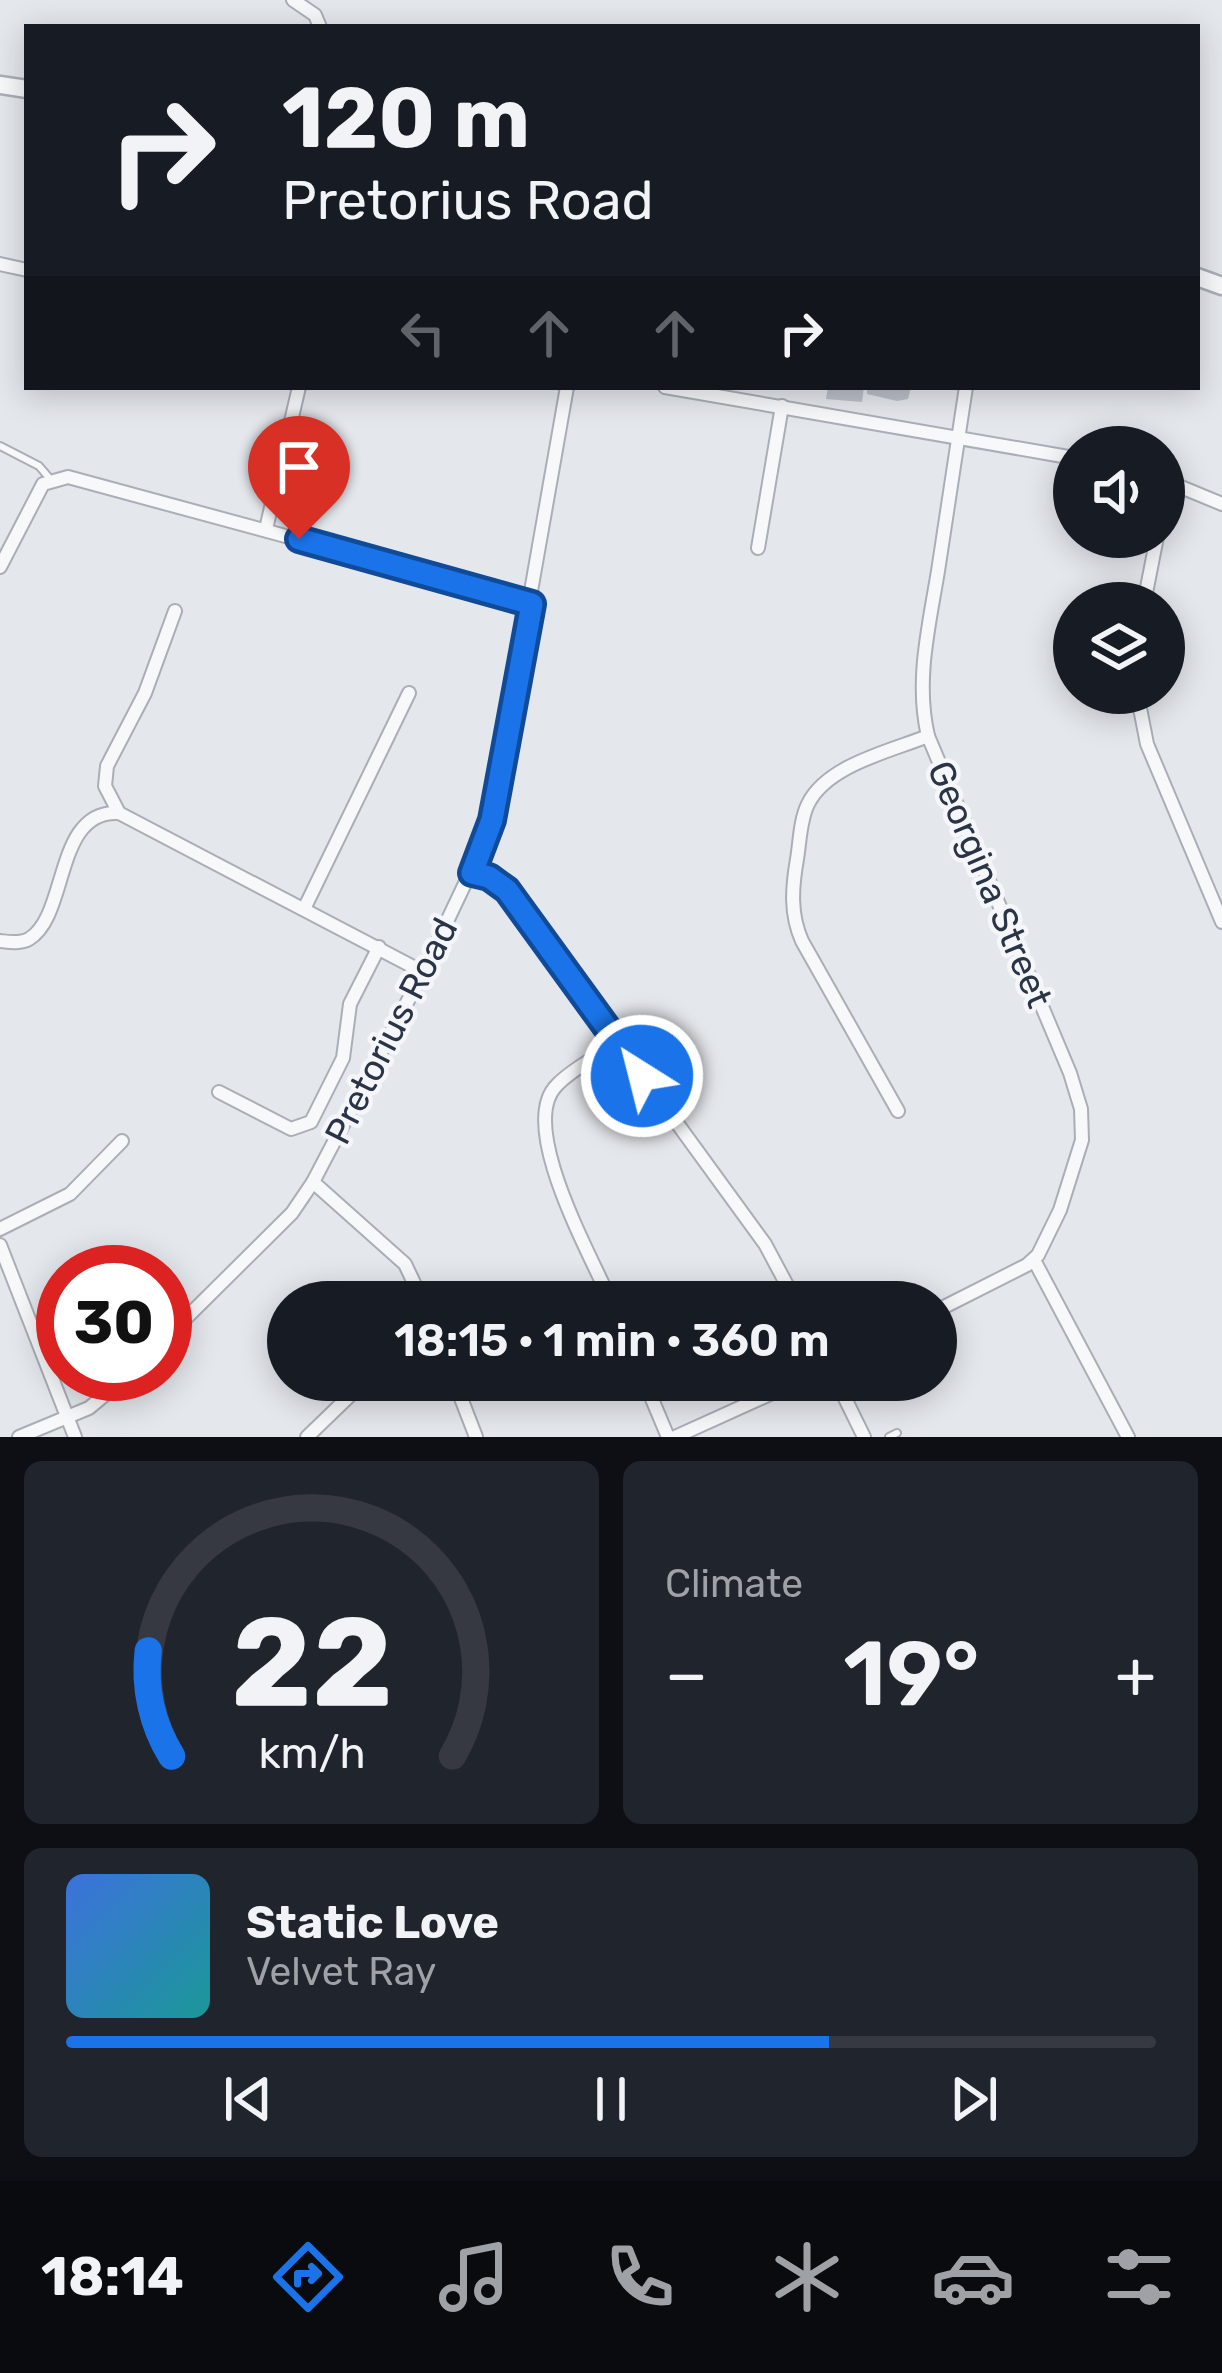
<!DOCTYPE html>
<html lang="en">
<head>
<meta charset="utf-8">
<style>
  :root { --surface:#171b24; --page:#20242c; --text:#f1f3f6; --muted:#9ea1a6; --line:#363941; --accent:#1a73e8 }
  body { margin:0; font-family:Rubik,sans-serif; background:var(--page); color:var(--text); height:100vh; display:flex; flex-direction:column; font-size:45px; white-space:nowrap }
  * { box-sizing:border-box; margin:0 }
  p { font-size:39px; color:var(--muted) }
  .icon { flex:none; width:66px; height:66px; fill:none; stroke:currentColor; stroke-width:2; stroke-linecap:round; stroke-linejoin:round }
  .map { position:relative; height:1437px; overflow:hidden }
  .sheet { display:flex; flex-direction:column; gap:24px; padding:24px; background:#0d0f14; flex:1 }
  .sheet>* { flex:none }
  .top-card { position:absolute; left:24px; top:24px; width:1176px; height:366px; border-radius:0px; box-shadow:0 6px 30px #0003; background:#171b24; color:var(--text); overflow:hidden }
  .fabs { position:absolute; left:1053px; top:426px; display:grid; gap:24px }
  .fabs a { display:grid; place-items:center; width:132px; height:132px; border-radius:50%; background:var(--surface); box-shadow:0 6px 30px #0003; font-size:60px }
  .speed { position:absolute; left:36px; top:1245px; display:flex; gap:24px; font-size:60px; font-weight:700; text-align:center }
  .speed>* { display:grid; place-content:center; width:156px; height:156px; border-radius:50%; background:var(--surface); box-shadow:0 6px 30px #0003; line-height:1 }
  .speed .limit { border:18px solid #d22; background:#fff; color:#111 }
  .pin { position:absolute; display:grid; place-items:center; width:102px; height:102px; color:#fff; margin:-123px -51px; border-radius:50% 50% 50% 0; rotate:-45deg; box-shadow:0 0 12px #0007 }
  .pin .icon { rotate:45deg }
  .me { position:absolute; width:132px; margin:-66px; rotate:324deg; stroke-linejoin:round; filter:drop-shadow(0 0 9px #0008) }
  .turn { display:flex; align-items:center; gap:42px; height:252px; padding:0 60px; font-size:54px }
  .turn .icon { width:156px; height:156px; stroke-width:2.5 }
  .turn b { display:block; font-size:84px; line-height:102px }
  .lanes { display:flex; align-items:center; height:114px; padding:0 60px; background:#0003; justify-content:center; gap:60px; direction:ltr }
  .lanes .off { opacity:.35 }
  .big { font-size:90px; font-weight:600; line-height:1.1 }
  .sheet .card { flex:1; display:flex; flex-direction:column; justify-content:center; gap:18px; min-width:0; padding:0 42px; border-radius:18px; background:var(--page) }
  .sheet .dial { align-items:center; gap:0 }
  .dial svg { height:312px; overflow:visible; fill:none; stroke:var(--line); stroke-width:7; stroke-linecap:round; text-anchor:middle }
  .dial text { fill:var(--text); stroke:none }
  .song { display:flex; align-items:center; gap:36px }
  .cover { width:144px; height:144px; border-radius:18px; background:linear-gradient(135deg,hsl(220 70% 55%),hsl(180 70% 35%)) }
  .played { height:12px; border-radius:6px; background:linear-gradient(90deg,var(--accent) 70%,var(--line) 70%) }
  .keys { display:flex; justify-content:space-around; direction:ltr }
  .heat { display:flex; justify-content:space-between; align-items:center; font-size:66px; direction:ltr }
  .sheet .tiles { flex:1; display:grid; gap:24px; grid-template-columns:1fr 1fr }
  .card:last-child { grid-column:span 2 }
  .trip { position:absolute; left:267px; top:1281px; width:690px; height:120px; border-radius:60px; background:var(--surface); box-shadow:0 6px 30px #0003; font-weight:600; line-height:120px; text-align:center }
  .tab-bar { display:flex; height:192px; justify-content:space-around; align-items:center; background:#090b0e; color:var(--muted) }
  .tab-bar .icon { width:84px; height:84px }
  .tab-bar .active { color:var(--accent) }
  .tab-bar b { font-size:54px; color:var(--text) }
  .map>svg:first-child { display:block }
</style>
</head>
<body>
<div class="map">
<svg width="1222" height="1437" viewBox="0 0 1222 1437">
  <rect width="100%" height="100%" fill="#e4e7ec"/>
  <g fill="#bbc0ca">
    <polygon points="828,387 864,387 862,402 826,399"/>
    <polygon points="867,387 911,387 908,399 897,401 867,394"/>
  </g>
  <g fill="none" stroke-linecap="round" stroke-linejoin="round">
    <defs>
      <g id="service">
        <polyline points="0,446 39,466 51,480"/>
        <polyline points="889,1437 897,1433"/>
      </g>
      <g id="minor">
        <polyline points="293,0 315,15 320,27"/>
        <polyline points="0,264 27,270"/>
        <polyline points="665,387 1074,458"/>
        <polyline points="1164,480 1222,504"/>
        <polyline points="1164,514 1172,484"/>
        <polyline points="266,529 299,387"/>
        <polyline points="758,548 782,406"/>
        <polyline points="0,567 43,484 68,477 532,603"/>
        <polyline points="1144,603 1157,537"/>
        <polyline points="175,611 145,693 107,766 105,786 119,813 423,972"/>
        <polyline points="1137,693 1147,744 1222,922"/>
        <polyline points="472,873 499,882 519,906 765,1244 796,1302"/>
        <polyline points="304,909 409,693"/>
        <path d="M0,941C9,942 20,944 29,939C69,915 54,809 119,813"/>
        <polyline points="219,1092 291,1129 311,1122 343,1058 350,1004 379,947"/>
        <path d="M898,1111L802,941C790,914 792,888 797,859C800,841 800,820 808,804C827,765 891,751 928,736"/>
        <polyline points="313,1182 405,1264 423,1302"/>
        <polyline points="0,1229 70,1194 122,1141"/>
        <polyline points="0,1245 75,1437"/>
        <polyline points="1034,1260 1128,1437"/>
        <path d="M611,1302C592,1257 516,1125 557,1085C573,1068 599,1056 618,1042"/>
        <path d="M936,1311L1027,1265L1038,1255L1060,1210L1082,1140L1081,1109L1070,1073L928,736C915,681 929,626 938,571C947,509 957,448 966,387"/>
        <polyline points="165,1339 292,1213 313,1182 423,972 488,835 567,387"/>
        <polyline points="454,1380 476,1437"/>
        <polyline points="644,1380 668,1437"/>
        <polyline points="836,1380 864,1437"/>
        <polyline points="19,1437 89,1408 130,1374"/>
        <polyline points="307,1437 366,1380"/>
        <polyline points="675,1437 801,1380"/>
      </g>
      <g id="tertiary">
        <polyline points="0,85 27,89"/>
        <polyline points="1197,277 1222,286"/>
      </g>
    </defs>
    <use href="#service" stroke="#a9aeb7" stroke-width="10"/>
    <use href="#minor" stroke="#a9aeb7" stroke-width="16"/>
    <use href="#tertiary" stroke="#a9aeb7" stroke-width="21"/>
    <use href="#service" stroke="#f7f8fa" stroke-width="6"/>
    <use href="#minor" stroke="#f7f8fa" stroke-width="12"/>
    <use href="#tertiary" stroke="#f7f8fa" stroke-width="16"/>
  </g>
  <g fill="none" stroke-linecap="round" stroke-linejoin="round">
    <defs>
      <polyline id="route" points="299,539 532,604 492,820 472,873 489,877 507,890 642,1076"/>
    </defs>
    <use href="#route" stroke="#114b97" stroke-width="30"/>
    <use href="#route" stroke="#1a73e8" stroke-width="21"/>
  </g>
  <g text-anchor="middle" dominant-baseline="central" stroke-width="9" stroke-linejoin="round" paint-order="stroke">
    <g font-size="36" fill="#2b3445" stroke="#f4f6f9">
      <text transform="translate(990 884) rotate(67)">Georgina Street</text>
      <text transform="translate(391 1031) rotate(-63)">Pretorius Road</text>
    </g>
  </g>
</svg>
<div class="fabs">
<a><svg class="icon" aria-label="sound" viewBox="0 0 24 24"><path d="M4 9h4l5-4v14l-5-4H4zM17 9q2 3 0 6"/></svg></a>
<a><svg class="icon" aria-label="layers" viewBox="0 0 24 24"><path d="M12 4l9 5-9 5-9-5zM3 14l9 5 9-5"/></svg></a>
</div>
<div class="speed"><div class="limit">30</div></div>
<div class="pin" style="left:299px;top:539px;background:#d93025"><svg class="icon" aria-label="arrive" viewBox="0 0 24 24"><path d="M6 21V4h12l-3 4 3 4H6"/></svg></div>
<svg class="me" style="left:642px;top:1076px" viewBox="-20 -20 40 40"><circle r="17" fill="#1a73e8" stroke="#fff" stroke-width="3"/><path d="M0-11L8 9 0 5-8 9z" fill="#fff"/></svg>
<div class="trip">18:15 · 1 min · 360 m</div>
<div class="top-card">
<div class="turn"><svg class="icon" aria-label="right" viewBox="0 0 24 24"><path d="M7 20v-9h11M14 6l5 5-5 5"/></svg><div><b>120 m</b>Pretorius Road</div></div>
<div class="lanes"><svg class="icon off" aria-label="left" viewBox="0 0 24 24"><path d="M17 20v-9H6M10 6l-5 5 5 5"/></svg><svg class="icon off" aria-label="ahead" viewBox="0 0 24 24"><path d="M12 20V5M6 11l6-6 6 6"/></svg><svg class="icon off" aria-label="ahead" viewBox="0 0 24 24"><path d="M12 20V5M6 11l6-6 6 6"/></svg><svg class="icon" aria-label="right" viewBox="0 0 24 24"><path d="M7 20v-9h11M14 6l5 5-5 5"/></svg></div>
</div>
</div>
<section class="sheet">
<div class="tiles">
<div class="card dial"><svg viewBox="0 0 100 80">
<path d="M14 69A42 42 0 1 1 86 69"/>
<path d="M14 69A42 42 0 0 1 8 42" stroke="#1a73e8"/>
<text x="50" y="56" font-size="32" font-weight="700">22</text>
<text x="50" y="72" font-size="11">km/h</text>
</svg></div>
<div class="card"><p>Climate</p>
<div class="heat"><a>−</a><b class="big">19°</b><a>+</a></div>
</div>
<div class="card">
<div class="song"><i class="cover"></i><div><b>Static Love</b><p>Velvet Ray</p></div></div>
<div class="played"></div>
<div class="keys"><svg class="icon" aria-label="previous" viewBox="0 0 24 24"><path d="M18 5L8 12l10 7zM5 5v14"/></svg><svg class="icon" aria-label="pause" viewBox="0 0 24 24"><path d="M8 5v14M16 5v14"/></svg><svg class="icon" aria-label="next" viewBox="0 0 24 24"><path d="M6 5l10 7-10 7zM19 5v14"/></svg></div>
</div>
</div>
</section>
<nav class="tab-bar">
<b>18:14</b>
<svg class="icon active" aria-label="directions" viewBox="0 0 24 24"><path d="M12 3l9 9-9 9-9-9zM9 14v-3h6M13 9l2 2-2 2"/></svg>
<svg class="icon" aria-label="music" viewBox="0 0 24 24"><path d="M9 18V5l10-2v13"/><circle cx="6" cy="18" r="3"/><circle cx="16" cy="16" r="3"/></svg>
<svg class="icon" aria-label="phone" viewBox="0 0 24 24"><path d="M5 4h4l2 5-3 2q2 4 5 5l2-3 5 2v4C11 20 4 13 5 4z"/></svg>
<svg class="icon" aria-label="climate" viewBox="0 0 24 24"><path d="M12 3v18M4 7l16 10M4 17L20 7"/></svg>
<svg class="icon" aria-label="car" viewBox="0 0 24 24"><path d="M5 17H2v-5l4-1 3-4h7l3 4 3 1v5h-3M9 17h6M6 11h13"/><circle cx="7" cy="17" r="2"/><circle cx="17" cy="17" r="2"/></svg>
<svg class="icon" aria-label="filters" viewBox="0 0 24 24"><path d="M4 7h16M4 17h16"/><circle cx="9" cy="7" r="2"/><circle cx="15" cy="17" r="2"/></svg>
</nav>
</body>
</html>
